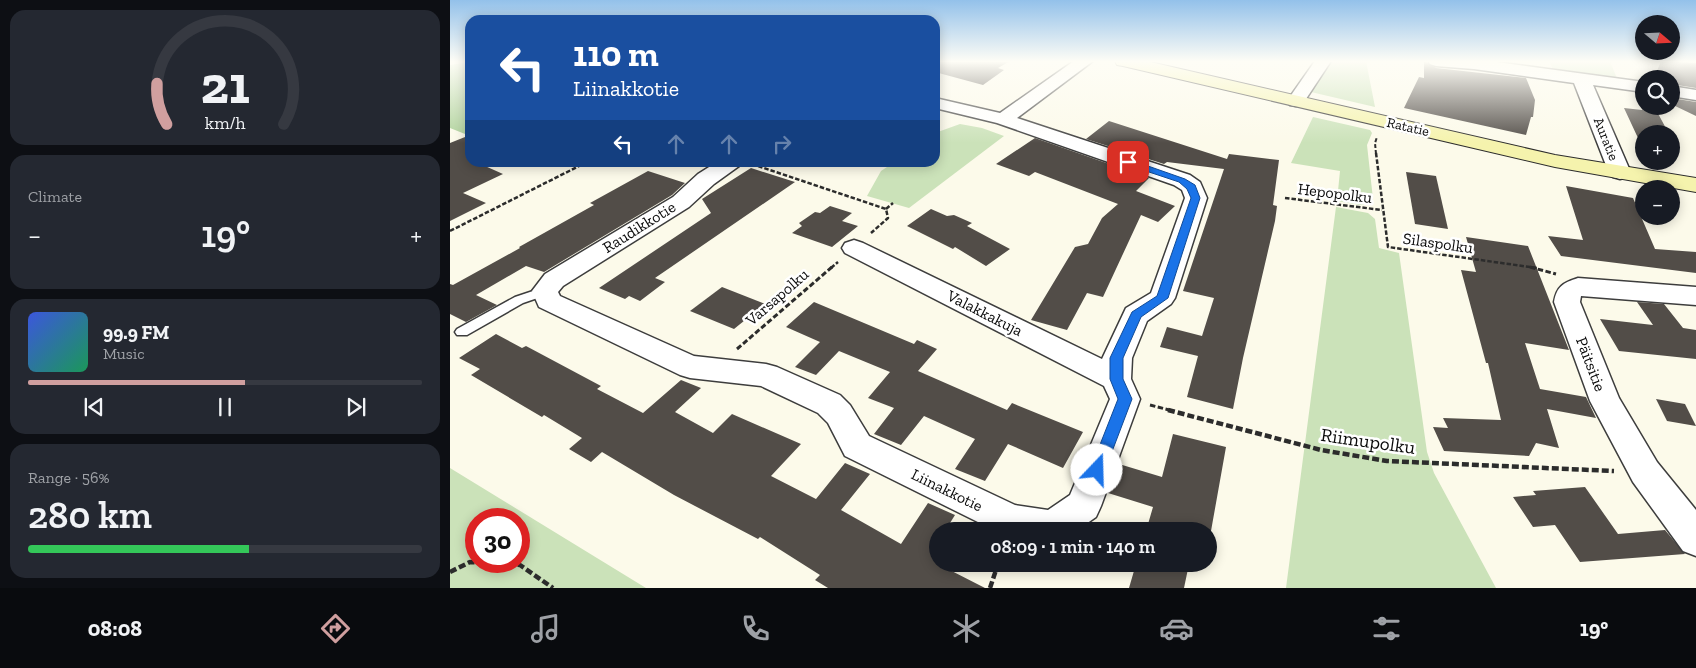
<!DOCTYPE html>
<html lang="en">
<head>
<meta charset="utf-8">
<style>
  :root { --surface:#171b24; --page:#242831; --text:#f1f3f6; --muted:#9ea1a6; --line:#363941; --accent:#d09f9f }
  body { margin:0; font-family:"Zilla Slab",serif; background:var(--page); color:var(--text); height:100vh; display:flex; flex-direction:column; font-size:19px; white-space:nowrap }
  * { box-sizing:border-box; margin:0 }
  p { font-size:16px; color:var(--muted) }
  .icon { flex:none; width:28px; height:28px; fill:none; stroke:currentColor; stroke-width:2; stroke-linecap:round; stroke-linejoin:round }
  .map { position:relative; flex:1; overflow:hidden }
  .panel { display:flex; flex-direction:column; gap:10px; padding:10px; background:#0d0f14; width:450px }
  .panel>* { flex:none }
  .hud { position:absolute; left:15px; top:15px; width:475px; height:152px; border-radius:15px; box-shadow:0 2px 12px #0003; background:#1a4fa0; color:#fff; overflow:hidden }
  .needle { width:32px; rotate:109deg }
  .controls { position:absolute; left:1185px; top:15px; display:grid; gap:10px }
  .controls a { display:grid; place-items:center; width:45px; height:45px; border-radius:50%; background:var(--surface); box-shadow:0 2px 12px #0003; font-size:25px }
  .speed { position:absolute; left:15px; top:508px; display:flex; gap:10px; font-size:25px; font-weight:700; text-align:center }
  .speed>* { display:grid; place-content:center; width:65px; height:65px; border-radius:50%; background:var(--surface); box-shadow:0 2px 12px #0003; line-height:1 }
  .speed .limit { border:8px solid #d22; background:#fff; color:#111 }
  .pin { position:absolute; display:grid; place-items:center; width:42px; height:42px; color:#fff; margin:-21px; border-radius:10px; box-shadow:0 2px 8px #0006 }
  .me { position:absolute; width:55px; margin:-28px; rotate:21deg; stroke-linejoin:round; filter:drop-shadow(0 0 4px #0008) }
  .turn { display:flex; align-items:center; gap:18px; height:105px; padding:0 25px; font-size:22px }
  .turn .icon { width:65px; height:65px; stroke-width:2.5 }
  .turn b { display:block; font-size:35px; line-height:42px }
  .lanes { display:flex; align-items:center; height:48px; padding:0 25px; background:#0003; justify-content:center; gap:25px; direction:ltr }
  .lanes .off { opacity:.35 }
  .big { font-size:38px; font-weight:600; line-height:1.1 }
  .panel .tile { flex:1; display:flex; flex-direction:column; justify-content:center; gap:8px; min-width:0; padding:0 18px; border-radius:15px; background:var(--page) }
  .panel .dial { align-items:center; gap:0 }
  .dial svg { height:130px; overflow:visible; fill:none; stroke:var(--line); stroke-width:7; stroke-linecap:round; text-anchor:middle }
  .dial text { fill:var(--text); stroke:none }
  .song { display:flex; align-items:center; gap:15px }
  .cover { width:60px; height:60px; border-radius:8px; background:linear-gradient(135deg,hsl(230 70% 55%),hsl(150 70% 35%)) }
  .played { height:5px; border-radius:2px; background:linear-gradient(90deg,var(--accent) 55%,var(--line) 55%) }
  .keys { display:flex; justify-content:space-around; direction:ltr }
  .heat { display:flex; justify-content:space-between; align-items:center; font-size:28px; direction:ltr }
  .charge { height:8px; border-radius:4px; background:linear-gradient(90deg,#34c759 56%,var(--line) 0) }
  .trip { position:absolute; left:479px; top:522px; width:288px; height:50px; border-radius:25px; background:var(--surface); box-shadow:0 2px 12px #0003; font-weight:600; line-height:50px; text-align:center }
  .tabs { display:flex; height:80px; justify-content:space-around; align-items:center; background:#090b0e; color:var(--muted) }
  .tabs .icon { width:35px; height:35px }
  .tabs .on { color:var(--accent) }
  .tabs b { font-size:22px; color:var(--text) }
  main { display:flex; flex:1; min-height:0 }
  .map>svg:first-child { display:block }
</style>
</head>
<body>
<main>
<section class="panel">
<div class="tile dial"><svg viewBox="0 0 100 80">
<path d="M14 69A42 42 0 1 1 86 69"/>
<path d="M14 69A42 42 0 0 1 8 44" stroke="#d09f9f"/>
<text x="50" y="56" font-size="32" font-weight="700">21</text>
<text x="50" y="72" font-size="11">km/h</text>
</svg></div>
<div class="tile"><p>Climate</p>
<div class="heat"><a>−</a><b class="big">19°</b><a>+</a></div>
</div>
<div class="tile">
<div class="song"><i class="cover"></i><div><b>99.9 FM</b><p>Music</p></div></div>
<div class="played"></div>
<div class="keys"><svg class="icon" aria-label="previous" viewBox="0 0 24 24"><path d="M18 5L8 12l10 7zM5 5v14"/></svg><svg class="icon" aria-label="pause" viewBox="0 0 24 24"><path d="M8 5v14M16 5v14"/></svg><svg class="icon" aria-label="next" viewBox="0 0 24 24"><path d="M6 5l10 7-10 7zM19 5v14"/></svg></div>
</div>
<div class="tile"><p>Range · 56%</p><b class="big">280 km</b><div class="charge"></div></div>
</section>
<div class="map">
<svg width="1246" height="588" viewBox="0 0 1246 588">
  <rect width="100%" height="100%" fill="#fcfaea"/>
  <g fill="#cbe2b9" fill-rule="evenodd">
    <polygon points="880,61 916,61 925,107 861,92 880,65"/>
    <polygon points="1099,61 1160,61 1168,81 1104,72"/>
    <polygon points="863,117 920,130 922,133 917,145 923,199 920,203 911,205 887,201 890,171 841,163"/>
    <polygon points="510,124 532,128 554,136 459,208 417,196 431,171 443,163 485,162 485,133"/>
    <polygon points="886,207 918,213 925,219 929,248 949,253 977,452 984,473 1046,588 836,588"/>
    <path d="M0,468L196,588H0ZM26,519H69V561H26Z"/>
  </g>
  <polygon fill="#aed19a" points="20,62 20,136 0,128 0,65"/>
  <g fill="#524d48">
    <polygon points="485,61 560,61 548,68 554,70 533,85 485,72"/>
    <polygon points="974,61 986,68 1076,78 1085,100 1083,117 1081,117 1076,135 954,108 969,77 974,78"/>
    <polygon points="1211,61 1246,63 1246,88 1221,84 1221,79 1200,79 1203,70 1207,71"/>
    <polygon points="1221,98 1246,102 1246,116 1221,104"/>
    <polygon points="1194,103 1194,106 1204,106 1219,134 1194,134 1194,138 1188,138 1174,108 1192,110"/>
    <polygon points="659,121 777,159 779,154 829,160 823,205 827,206 825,221 793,358 783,409 737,397 748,356 710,347 717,327 752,336 764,298 733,291 774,169 717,162 714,164 636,139"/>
    <polygon points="20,135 20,162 26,162 53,174 13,193 36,203 0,221 0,143"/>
    <polygon points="585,138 699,178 686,191 725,206 708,222 691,215 653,297 637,293 617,330 581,320 625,247 638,244 652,218 668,204 585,172 579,176 546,164"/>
    <polygon points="301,168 345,182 205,278 215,282 190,301 179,296 175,299 149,288 261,213 252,199"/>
    <polygon points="198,171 235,183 222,195 94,272 76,266 26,295 47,305 16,322 0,314 0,284 3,285 70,248 69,247 144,205 140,203"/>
    <polygon points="956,172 986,176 998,229 965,224"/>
    <polygon points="1116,186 1183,198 1205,249 1246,252 1246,273 1111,256 1098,236 1133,240"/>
    <polygon points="380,206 402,213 392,221 408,226 382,247 342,233 352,226 349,223 365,212 370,213"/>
    <polygon points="481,209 497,216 504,215 522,223 517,226 560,249 536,266 505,247 503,249 457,226"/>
    <polygon points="1016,237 1078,246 1119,350 1075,343 1090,389 1136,397 1146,418 1097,409 1109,448 1086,443 1079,456 994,451 983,427 998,428 993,418 1051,420 1038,363 1036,363 1011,270 1026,272"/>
    <polygon points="272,287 315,304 284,329 240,311"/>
    <polygon points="364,302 464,344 467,340 487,349 468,371 557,410 562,403 633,432 613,468 558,444 535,481 505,469 525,439 474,416 451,445 424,434 444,408 418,398 440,372 389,351 366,375 345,367 370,342 336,327"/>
    <polygon points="1187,302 1214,304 1233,328 1246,330 1246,359 1169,351 1150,319 1203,325"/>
    <polygon points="46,334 72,348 76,346 151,386 147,389 193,413 231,380 251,388 225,412 263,433 282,414 351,444 321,476 366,499 395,463 420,474 391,510 451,544 478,503 505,515 495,531 488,531 488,564 535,588 378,588 365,580 370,575 310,537 308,539 224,495 152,452 141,462 119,449 132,438 94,415 92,417 21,375 30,369 9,358"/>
    <polygon points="1206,399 1235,404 1246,426 1217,421"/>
    <polygon points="723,434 776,447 761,531 696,531 703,507 658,493 669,464 712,477"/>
    <polygon points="1135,487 1168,534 1215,530 1235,554 1130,562 1105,525 1083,527 1063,497 1086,495 1083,491"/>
    <polygon points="686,564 739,564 734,588 679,588"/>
  </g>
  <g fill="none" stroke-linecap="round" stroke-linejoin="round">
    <defs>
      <polygon id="lane" points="95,287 101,291 99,294 73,303 17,335 7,335 5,332 7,329 65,297"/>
      <g id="street">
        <polygon points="624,61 643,61 567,118 740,175 750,182 757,198 725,298 721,304 697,321 682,358 681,379 690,399 651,506 646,517 626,531 546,531 395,456 378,423 368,413 311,386 240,378 230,375 89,307 82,291 95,274 223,197 248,174 267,162 292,162 289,166 264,184 239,207 113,286 108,292 110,296 244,356 316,364 327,367 390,395 400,405 419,436 565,505 598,510 620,495 660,399 654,386 395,253 392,248 395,243 404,240 413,243 652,359 676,308 701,293 735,198 732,190 724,185 547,123 485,108 485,98 550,113"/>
        <polygon points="865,61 881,61 852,105 846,106 840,105 837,101"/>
        <polygon points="978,61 1039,61 1194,82 1194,92 1143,85 1181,173 1177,177 1170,179 1163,177 1159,173 1124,83 1024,69 986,66 980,64"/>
        <polygon points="1221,86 1246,90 1246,100 1221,96"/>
        <path d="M1128,278L1246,287V305L1131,296L1130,302L1169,398L1207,462L1246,510V556L1233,551L1183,482L1140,401L1104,302C1107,286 1113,283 1128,278Z"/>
      </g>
      <polygon id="secondary" points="665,61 696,61 1105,155 1246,178 1246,192 1105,167 673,66 667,65"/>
    </defs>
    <use href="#lane" stroke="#3d3d3d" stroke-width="3"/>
    <use href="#street" stroke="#3d3d3d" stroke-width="3"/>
    <use href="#secondary" stroke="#2c2c2c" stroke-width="2"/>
    <polyline stroke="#2c2c2c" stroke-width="2" stroke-dasharray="4 2" stroke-linecap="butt" points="926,154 925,143 927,137"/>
    <g stroke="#2c2c2c" stroke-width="2.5" stroke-dasharray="4.5 2" stroke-linecap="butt">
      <polyline points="926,153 938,247 1087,268"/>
      <polyline points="302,164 436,209 438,218 421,233"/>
      <polyline points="835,198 932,210"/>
      <polyline points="436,209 443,203"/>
      <polyline points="0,231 137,162"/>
      <polyline points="381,268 388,262"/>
    </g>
    <g stroke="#2c2c2c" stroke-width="3" stroke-dasharray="5.5 2.5" stroke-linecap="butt">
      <polyline points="1080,267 1106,274"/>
      <polyline points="287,349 382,267"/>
      <polyline points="700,405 723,411"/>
    </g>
    <g stroke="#2c2c2c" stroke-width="4.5" stroke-dasharray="7 3" stroke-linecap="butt">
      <polyline points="718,410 871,450 937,461 1164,471"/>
      <polyline points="0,572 20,562 70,565 103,588"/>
      <polyline points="540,588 548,564"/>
    </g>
    <use href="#lane" fill="#fff" fill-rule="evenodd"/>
    <use href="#street" fill="#fff" fill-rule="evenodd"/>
    <use href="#secondary" fill="#f5f3ad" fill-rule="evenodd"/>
  </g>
  <linearGradient id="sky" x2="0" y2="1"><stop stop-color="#93c1ea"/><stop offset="0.43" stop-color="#fefdf6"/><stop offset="1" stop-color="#fefdf6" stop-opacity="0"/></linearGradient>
  <rect width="1246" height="143" fill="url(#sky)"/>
  <polygon fill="#1a73e8" stroke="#114b97" points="678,159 735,179 745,185 750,198 718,298 691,317 673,358 673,379 682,399 655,470 653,475 647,476 642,475 640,470 668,399 660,379 660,358 682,312 707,296 741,198 737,189 729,182 675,164 674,162"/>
  <g text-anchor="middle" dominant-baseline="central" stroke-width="5" stroke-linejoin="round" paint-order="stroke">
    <g font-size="14" fill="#0a0a0a" stroke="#fff">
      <text transform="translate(958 127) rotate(13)">Ratatie</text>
      <text transform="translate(1156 139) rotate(68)">Auratie</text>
    </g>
    <g font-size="16" fill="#0a0a0a" stroke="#fff">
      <text transform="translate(885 193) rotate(7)">Hepopolku</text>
      <text transform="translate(189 227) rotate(-32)">Raudikkotie</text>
      <text transform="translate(988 243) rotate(8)">Silaspolku</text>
      <text transform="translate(327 297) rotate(-41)">Varsapolku</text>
      <text transform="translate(535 313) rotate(27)">Valakkakuja</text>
      <text transform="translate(1141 364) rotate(69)">Päitsitie</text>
      <text transform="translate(497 490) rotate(26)">Liinakkotie</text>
    </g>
    <g font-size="19" fill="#0a0a0a" stroke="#fff">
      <text transform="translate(918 441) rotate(8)">Riimupolku</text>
    </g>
  </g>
</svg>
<div class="controls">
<a><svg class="needle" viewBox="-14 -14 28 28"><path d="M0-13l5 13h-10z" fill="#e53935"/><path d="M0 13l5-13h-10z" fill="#9ea1a6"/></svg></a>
<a><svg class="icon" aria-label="search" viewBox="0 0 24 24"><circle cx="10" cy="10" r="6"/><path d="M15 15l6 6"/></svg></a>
<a>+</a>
<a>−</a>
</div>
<div class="speed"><div class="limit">30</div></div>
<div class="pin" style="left:678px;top:162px;background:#d93025"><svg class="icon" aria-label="arrive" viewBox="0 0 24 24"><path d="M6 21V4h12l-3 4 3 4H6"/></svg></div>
<svg class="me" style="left:647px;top:470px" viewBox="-20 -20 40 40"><circle r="19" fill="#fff"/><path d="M0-13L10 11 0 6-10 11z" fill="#1a73e8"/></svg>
<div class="trip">08:09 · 1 min · 140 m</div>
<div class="hud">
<div class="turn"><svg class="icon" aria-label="left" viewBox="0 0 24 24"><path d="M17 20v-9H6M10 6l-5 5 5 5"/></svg><div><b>110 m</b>Liinakkotie</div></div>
<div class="lanes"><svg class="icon" aria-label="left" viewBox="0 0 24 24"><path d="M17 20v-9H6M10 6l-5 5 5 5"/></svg><svg class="icon off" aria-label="ahead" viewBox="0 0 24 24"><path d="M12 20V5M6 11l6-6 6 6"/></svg><svg class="icon off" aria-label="ahead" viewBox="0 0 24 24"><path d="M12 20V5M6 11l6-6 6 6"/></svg><svg class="icon off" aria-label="right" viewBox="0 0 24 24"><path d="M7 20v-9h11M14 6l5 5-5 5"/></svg></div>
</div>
</div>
</main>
<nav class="tabs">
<b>08:08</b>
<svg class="icon on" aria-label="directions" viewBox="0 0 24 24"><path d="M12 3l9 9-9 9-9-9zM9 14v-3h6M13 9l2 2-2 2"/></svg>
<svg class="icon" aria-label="music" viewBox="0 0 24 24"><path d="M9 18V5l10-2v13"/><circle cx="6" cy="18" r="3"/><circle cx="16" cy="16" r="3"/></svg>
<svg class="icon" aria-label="phone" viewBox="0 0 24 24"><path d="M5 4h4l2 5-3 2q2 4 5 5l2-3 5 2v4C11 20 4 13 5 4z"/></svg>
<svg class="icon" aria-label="climate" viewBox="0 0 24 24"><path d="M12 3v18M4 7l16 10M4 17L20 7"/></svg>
<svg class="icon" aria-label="car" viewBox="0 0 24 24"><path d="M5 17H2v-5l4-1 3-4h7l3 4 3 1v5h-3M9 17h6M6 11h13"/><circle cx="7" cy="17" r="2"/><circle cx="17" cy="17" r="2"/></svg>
<svg class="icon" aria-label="filters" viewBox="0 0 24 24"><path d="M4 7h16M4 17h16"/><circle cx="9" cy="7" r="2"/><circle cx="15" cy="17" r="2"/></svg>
<b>19°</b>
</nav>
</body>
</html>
